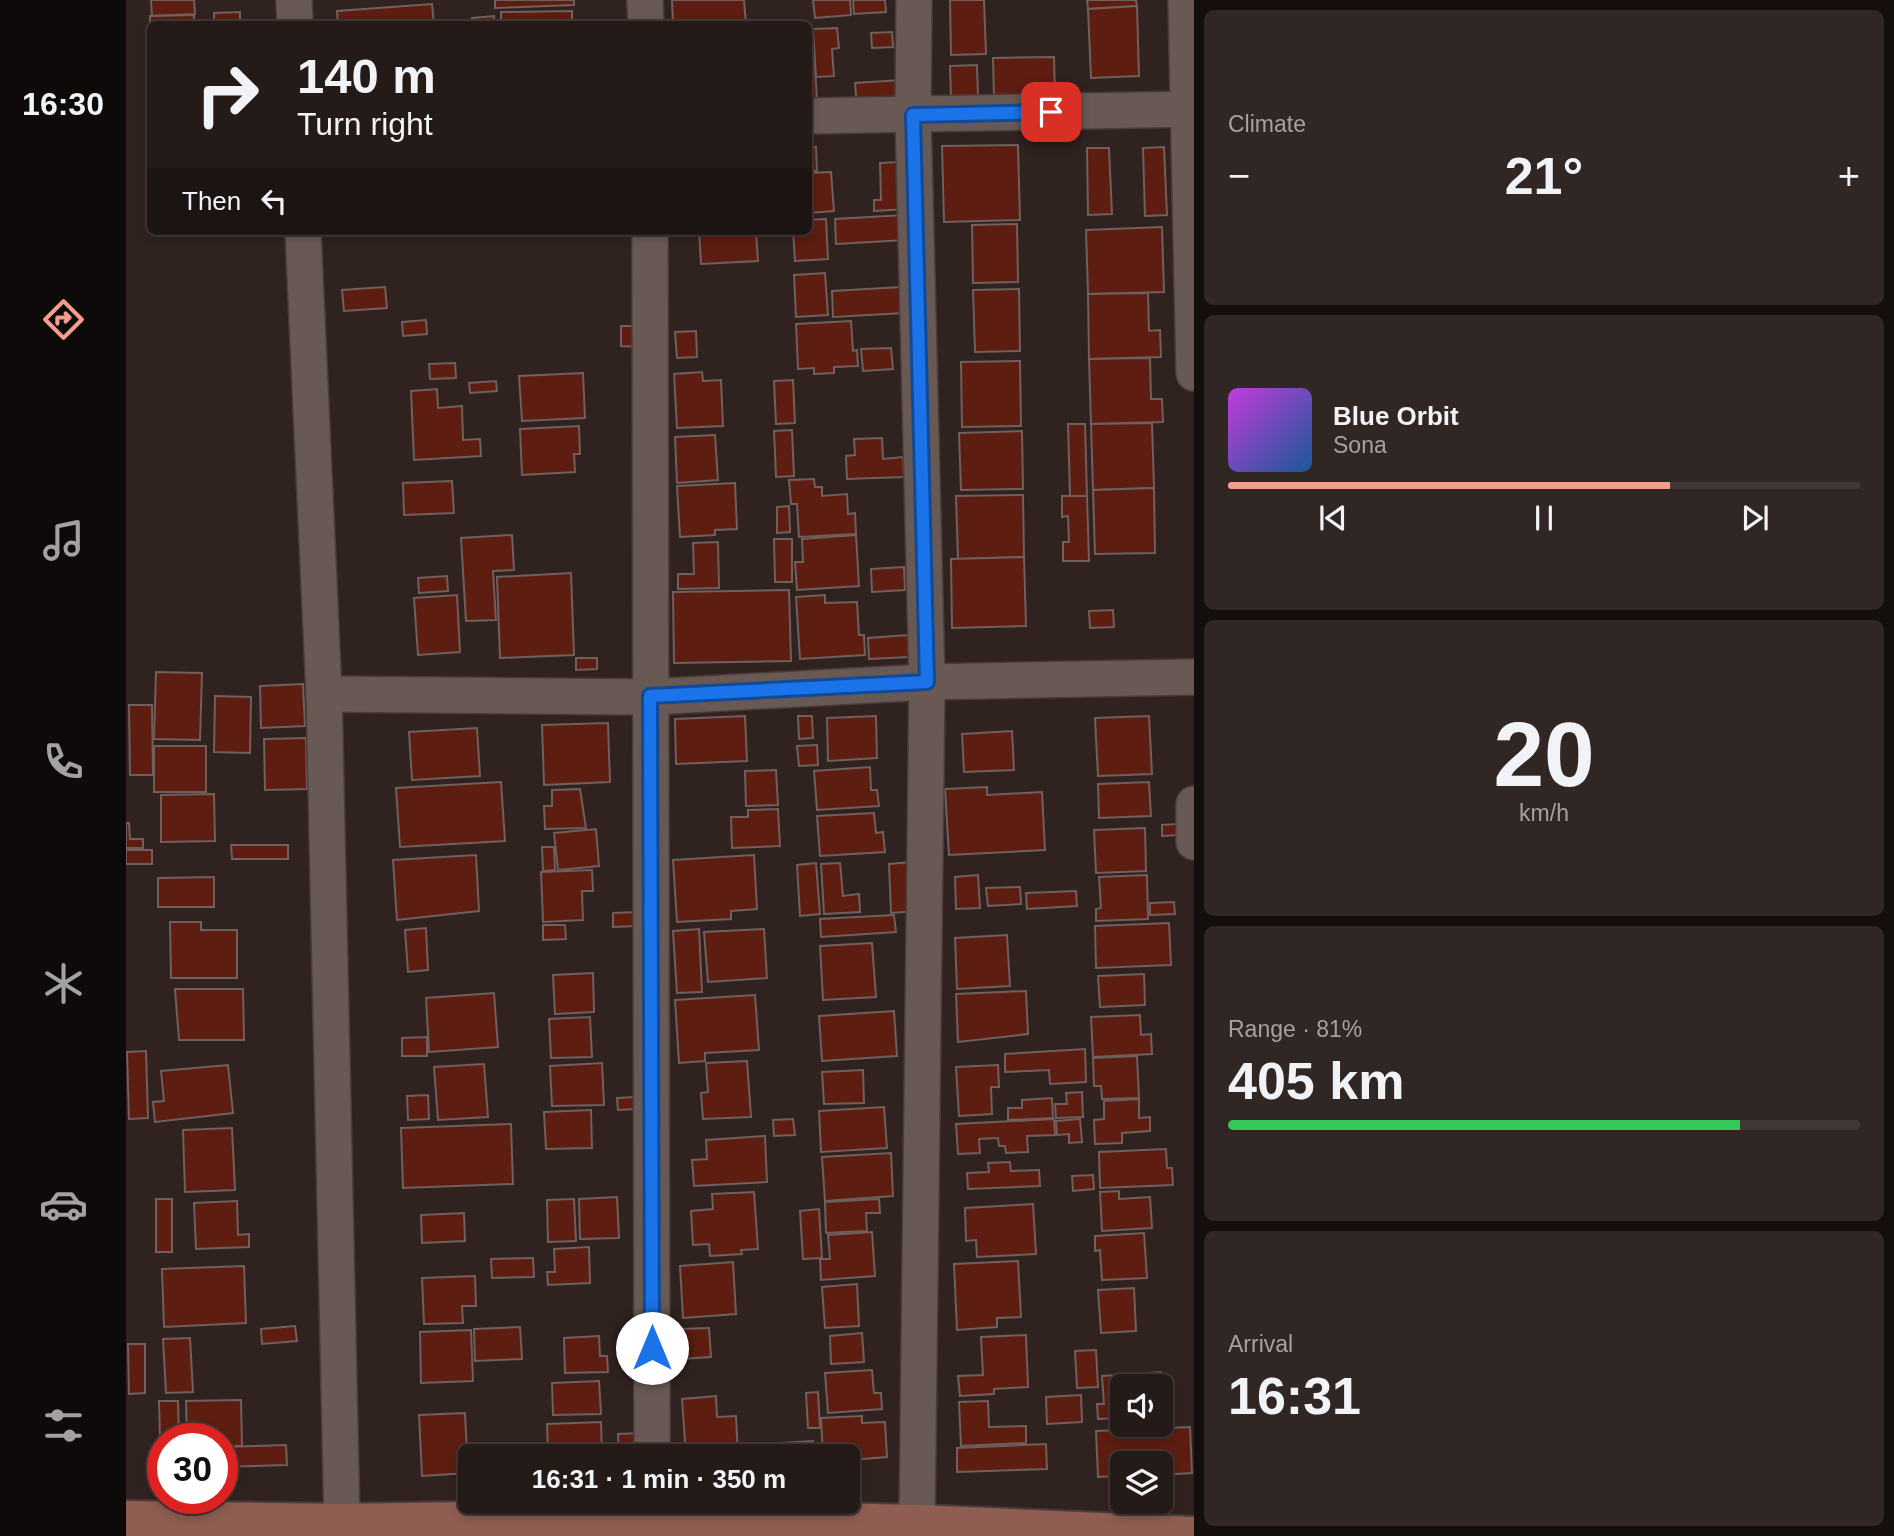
<!DOCTYPE html>
<html lang="en">
<head>
<meta charset="utf-8">
<style>
  :root { --surface:#241a17; --page:#302724; --text:#f1f3f6; --muted:#a3a1a1; --line:#413836; --accent:#f49d8b }
  body { margin:0; font-family:Arial,sans-serif; background:var(--page); color:var(--text); height:100vh; display:flex; flex-direction:column; font-size:26px; white-space:nowrap }
  * { box-sizing:border-box; margin:0 }
  p { font-size:23px; color:var(--muted) }
  .icon { flex:none; width:38px; height:38px; fill:none; stroke:currentColor; stroke-width:2; stroke-linecap:round; stroke-linejoin:round }
  .map { position:relative; flex:1; overflow:hidden }
  .details { display:flex; flex-direction:column; gap:10px; padding:10px; background:#140e0d; width:700px }
  .details>* { flex:none }
  .guide { position:absolute; left:21px; top:21px; width:665px; height:214px; border-radius:10px; box-shadow:0 4px 10px #0003,0 0 0 2px var(--line); background:#241a17; color:var(--text); overflow:hidden }
  .controls { position:absolute; left:984px; top:1374px; display:grid; gap:14px }
  .controls a { display:grid; place-items:center; width:63px; height:63px; border-radius:10px; background:var(--surface); box-shadow:0 4px 10px #0003,0 0 0 2px var(--line); font-size:35px }
  .speed { position:absolute; left:21px; top:1423px; display:flex; gap:14px; font-size:35px; font-weight:700; text-align:center }
  .speed>* { display:grid; place-content:center; width:91px; height:91px; border-radius:50%; background:var(--surface); box-shadow:0 4px 10px #0003,0 0 0 2px var(--line); line-height:1 }
  .speed .limit { border:10px solid #d22; background:#fff; color:#111 }
  .pin { position:absolute; display:grid; place-items:center; width:60px; height:60px; color:#fff; margin:-30px; border-radius:14px; box-shadow:0 4px 10px #0006 }
  .me { position:absolute; width:77px; margin:-38px; rotate:0deg; stroke-linejoin:round; filter:drop-shadow(0 0 5px #0008) }
  .turn { display:flex; align-items:center; gap:24px; height:147px; padding:0 35px; font-size:32px }
  .turn .icon { width:91px; height:91px; stroke-width:2.5 }
  .turn b { display:block; font-size:49px; line-height:60px }
  .then { display:flex; align-items:center; height:66px; padding:0 35px; background:#0003; gap:14px; font-size:26px }
  .big { font-size:52px; font-weight:700; line-height:1.1 }
  .details .card { flex:1; display:flex; flex-direction:column; justify-content:center; gap:10px; min-width:0; padding:0 24px; border-radius:10px; background:var(--page) }
  .details .dial { align-items:center; gap:0 }
  .dial b { font-size:91px; line-height:1 }
  .song { display:flex; align-items:center; gap:21px }
  .cover { width:84px; height:84px; border-radius:10px; background:linear-gradient(135deg,hsl(290 70% 55%),hsl(210 70% 35%)) }
  .played { height:7px; border-radius:4px; background:linear-gradient(90deg,var(--accent) 70%,var(--line) 70%) }
  .keys { display:flex; justify-content:space-around; direction:ltr }
  .heat { display:flex; justify-content:space-between; align-items:center; font-size:38px; direction:ltr }
  .charge { height:10px; border-radius:5px; background:linear-gradient(90deg,#34c759 81%,var(--line) 0) }
  .trip { position:absolute; left:332px; top:1444px; width:402px; height:70px; border-radius:10px; background:var(--surface); box-shadow:0 4px 10px #0003,0 0 0 2px var(--line); font-weight:700; line-height:70px; text-align:center }
  main { display:flex; flex:1; min-height:0 }
  .dock { display:flex; flex-direction:column; width:126px; justify-content:space-around; align-items:center; background:#0e0a09; color:var(--muted) }
  .dock .icon { width:49px; height:49px }
  .dock .current { color:var(--accent) }
  .dock b { font-size:32px; color:var(--text) }
  .map>svg:first-child { display:block }
</style>
</head>
<body>
<main>
<nav class="dock">
<b>16:30</b>
<svg class="icon current" aria-label="directions" viewBox="0 0 24 24"><path d="M12 3l9 9-9 9-9-9zM9 14v-3h6M13 9l2 2-2 2"/></svg>
<svg class="icon" aria-label="music" viewBox="0 0 24 24"><path d="M9 18V5l10-2v13"/><circle cx="6" cy="18" r="3"/><circle cx="16" cy="16" r="3"/></svg>
<svg class="icon" aria-label="phone" viewBox="0 0 24 24"><path d="M5 4h4l2 5-3 2q2 4 5 5l2-3 5 2v4C11 20 4 13 5 4z"/></svg>
<svg class="icon" aria-label="climate" viewBox="0 0 24 24"><path d="M12 3v18M4 7l16 10M4 17L20 7"/></svg>
<svg class="icon" aria-label="car" viewBox="0 0 24 24"><path d="M5 17H2v-5l4-1 3-4h7l3 4 3 1v5h-3M9 17h6M6 11h13"/><circle cx="7" cy="17" r="2"/><circle cx="17" cy="17" r="2"/></svg>
<svg class="icon" aria-label="filters" viewBox="0 0 24 24"><path d="M4 7h16M4 17h16"/><circle cx="9" cy="7" r="2"/><circle cx="15" cy="17" r="2"/></svg>
</nav>
<div class="map">
<svg width="1068" height="1536" viewBox="0 0 1068 1536">
  <rect width="100%" height="100%" fill="#30221f"/>
  <g fill="#5d1d11" stroke="#705f5c" stroke-width="2">
    <polygon points="25,0 68,0 69,14 26,16"/>
    <polygon points="369,0 448,0 448,5 369,8"/>
    <polygon points="546,0 618,0 620,24 547,24"/>
    <polygon points="687,0 724,0 725,15 689,18"/>
    <polygon points="727,0 759,0 760,12 728,14"/>
    <polygon points="824,0 858,0 860,54 825,55"/>
    <polygon points="961,0 1010,0 1011,6 962,9"/>
    <polygon points="306,4 308,24 212,24 211,11"/>
    <polygon points="1011,6 1013,76 965,78 962,9"/>
    <polygon points="446,11 446,24 375,24 375,12"/>
    <polygon points="114,12 114,24 88,24 88,13"/>
    <polygon points="68,15 68,24 24,24 24,44 24,16"/>
    <polygon points="368,16 369,24 346,24 346,18"/>
    <polygon points="711,28 713,48 706,49 708,76 690,77 687,29"/>
    <polygon points="766,32 767,47 746,48 745,33"/>
    <polygon points="682,52 688,52 691,100 682,100"/>
    <polygon points="928,57 929,96 868,98 867,58"/>
    <polygon points="851,65 852,98 825,98 824,66"/>
    <polygon points="775,80 777,103 731,107 729,83"/>
    <polygon points="892,145 894,220 818,222 816,146"/>
    <polygon points="690,147 691,171 682,171 682,148"/>
    <polygon points="1038,147 1041,215 1019,216 1017,148"/>
    <polygon points="961,148 983,148 986,214 962,215"/>
    <polygon points="773,162 782,209 748,211 748,200 755,200 754,163"/>
    <polygon points="705,172 708,211 682,213 682,173"/>
    <polygon points="778,215 779,240 710,244 709,219"/>
    <polygon points="700,219 702,259 669,261 667,231 682,231 682,220"/>
    <polygon points="891,224 892,282 847,283 846,225"/>
    <polygon points="1036,227 1038,292 962,294 960,230"/>
    <polygon points="573,231 630,231 632,261 575,264"/>
    <polygon points="699,273 702,315 670,317 668,275"/>
    <polygon points="259,287 261,308 218,311 216,290"/>
    <polygon points="776,287 778,313 707,317 706,291"/>
    <polygon points="893,289 894,351 849,352 847,290"/>
    <polygon points="1022,293 1023,331 1034,330 1035,357 963,359 962,294"/>
    <polygon points="300,320 301,334 277,336 276,322"/>
    <polygon points="725,321 727,351 731,350 732,366 708,367 708,373 688,374 688,368 672,369 670,324"/>
    <polygon points="495,326 512,326 512,347 495,346"/>
    <polygon points="570,331 571,357 551,358 549,332"/>
    <polygon points="765,348 767,369 737,371 735,349"/>
    <polygon points="1024,358 1025,399 1036,399 1037,422 965,424 963,359"/>
    <polygon points="894,361 895,426 836,427 835,362"/>
    <polygon points="329,363 330,378 304,379 303,364"/>
    <polygon points="576,372 577,381 595,380 597,426 551,428 548,374"/>
    <polygon points="457,373 459,418 396,421 393,376"/>
    <polygon points="667,380 669,423 650,424 648,381"/>
    <polygon points="370,381 371,391 344,393 343,383"/>
    <polygon points="311,389 312,408 336,406 337,440 354,439 355,456 288,460 285,391"/>
    <polygon points="1026,423 1028,488 967,490 965,424"/>
    <polygon points="942,424 959,424 961,496 944,496"/>
    <polygon points="453,426 454,454 448,454 449,472 396,475 394,429"/>
    <polygon points="666,430 668,476 650,477 648,431"/>
    <polygon points="896,431 897,489 835,490 833,433"/>
    <polygon points="589,435 592,480 551,483 549,437"/>
    <polygon points="756,438 757,459 777,457 778,477 721,479 720,456 729,455 728,439"/>
    <polygon points="688,479 689,487 696,487 696,496 721,494 722,514 729,513 730,534 673,537 671,504 665,504 663,480"/>
    <polygon points="326,481 328,513 278,515 277,483"/>
    <polygon points="609,483 611,529 589,530 589,535 554,537 551,486"/>
    <polygon points="1028,488 1029,553 969,554 967,490"/>
    <polygon points="897,495 898,557 832,559 830,496"/>
    <polygon points="936,496 961,496 963,561 937,561 937,542 943,542 942,516 936,517"/>
    <polygon points="663,506 664,532 651,533 651,507"/>
    <polygon points="386,535 388,570 367,571 370,620 340,621 335,538"/>
    <polygon points="730,535 733,586 671,590 669,562 677,562 676,539"/>
    <polygon points="648,539 666,539 666,582 649,582"/>
    <polygon points="592,542 593,588 552,589 552,574 568,574 567,543"/>
    <polygon points="898,557 900,626 826,628 825,559"/>
    <polygon points="778,567 779,590 746,592 745,569"/>
    <polygon points="445,573 448,655 374,658 371,577"/>
    <polygon points="321,576 322,591 293,593 292,578"/>
    <polygon points="663,590 665,661 548,663 547,592"/>
    <polygon points="331,595 334,652 292,655 288,598"/>
    <polygon points="699,595 699,603 731,602 733,635 738,635 739,655 674,659 670,597"/>
    <polygon points="987,610 988,627 964,628 963,611"/>
    <polygon points="782,635 783,657 743,659 742,638"/>
    <polygon points="450,658 471,658 471,669 450,670"/>
    <polygon points="30,672 76,673 74,740 28,739"/>
    <polygon points="177,684 179,726 135,728 134,686"/>
    <polygon points="89,696 125,697 124,753 88,752"/>
    <polygon points="3,705 26,705 27,775 4,775"/>
    <polygon points="619,716 621,761 550,764 549,719"/>
    <polygon points="672,716 686,716 687,738 673,739"/>
    <polygon points="750,716 751,758 702,761 701,718"/>
    <polygon points="1023,716 1026,774 972,776 969,718"/>
    <polygon points="482,723 484,782 418,785 416,725"/>
    <polygon points="351,728 354,776 286,780 283,732"/>
    <polygon points="886,731 888,770 838,772 836,734"/>
    <polygon points="180,738 181,789 139,790 138,739"/>
    <polygon points="691,745 692,765 673,766 671,746"/>
    <rect x="28" y="746" width="52" height="46"/>
    <polygon points="744,767 745,790 751,790 753,806 691,810 688,771"/>
    <polygon points="650,770 652,805 620,806 619,771"/>
    <polygon points="375,782 379,841 274,847 270,788"/>
    <polygon points="1023,782 1025,816 973,818 972,784"/>
    <polygon points="861,787 861,795 916,792 919,850 823,855 819,789"/>
    <polygon points="454,789 460,828 419,829 418,806 426,806 426,790"/>
    <polygon points="88,794 89,841 35,842 35,795"/>
    <polygon points="652,809 654,846 606,848 605,817 622,817 622,810"/>
    <polygon points="748,813 750,833 757,832 759,852 694,856 691,816"/>
    <polygon points="0,823 3,823 4,839 17,839 17,848 0,848"/>
    <polygon points="1052,824 1053,835 1036,836 1036,825"/>
    <polygon points="1019,828 1020,871 970,873 968,830"/>
    <polygon points="470,829 473,866 432,870 428,833"/>
    <polygon points="105,845 162,845 162,859 106,859"/>
    <polygon points="416,847 428,847 429,870 417,871"/>
    <rect x="0" y="850" width="26" height="14"/>
    <polygon points="350,855 353,911 271,920 267,860"/>
    <polygon points="628,855 631,909 605,911 605,919 551,922 547,860"/>
    <polygon points="785,862 789,911 765,913 763,864"/>
    <polygon points="690,863 694,914 674,916 671,865"/>
    <polygon points="714,863 717,896 733,894 734,912 698,914 695,864"/>
    <polygon points="466,870 467,891 456,891 457,920 417,922 415,872"/>
    <polygon points="852,875 854,908 830,909 829,877"/>
    <polygon points="1021,875 1022,919 970,921 970,909 975,908 973,877"/>
    <polygon points="88,877 88,907 32,907 32,878"/>
    <polygon points="894,887 895,904 862,906 860,888"/>
    <polygon points="950,891 951,906 901,909 900,893"/>
    <polygon points="1048,902 1049,914 1024,915 1024,903"/>
    <polygon points="510,912 510,926 487,927 487,913"/>
    <polygon points="768,915 770,932 695,937 694,919"/>
    <polygon points="44,922 75,922 75,930 111,930 111,978 45,978"/>
    <polygon points="1043,923 1045,965 970,968 969,926"/>
    <polygon points="417,925 439,925 440,939 417,940"/>
    <polygon points="300,928 302,970 282,972 279,930"/>
    <polygon points="573,929 576,992 551,993 547,931"/>
    <polygon points="638,929 641,978 582,982 578,932"/>
    <polygon points="881,935 884,986 831,989 829,938"/>
    <polygon points="746,943 750,997 697,1000 694,946"/>
    <polygon points="467,973 468,1012 429,1014 427,975"/>
    <polygon points="1018,974 1019,1005 974,1007 972,976"/>
    <polygon points="49,989 117,989 118,1040 53,1040"/>
    <polygon points="900,991 902,1034 832,1042 830,994"/>
    <polygon points="368,993 372,1047 303,1052 300,998"/>
    <polygon points="629,995 633,1050 579,1053 579,1061 553,1063 549,1000"/>
    <polygon points="768,1011 771,1056 696,1061 693,1016"/>
    <polygon points="1014,1015 1015,1035 1025,1034 1026,1054 967,1057 965,1017"/>
    <polygon points="464,1017 466,1057 425,1058 423,1019"/>
    <polygon points="301,1037 301,1056 276,1056 276,1038"/>
    <polygon points="959,1049 960,1082 924,1084 923,1070 879,1072 879,1054"/>
    <polygon points="20,1051 22,1118 3,1119 1,1052"/>
    <polygon points="1011,1056 1013,1098 976,1099 975,1086 968,1086 967,1058"/>
    <polygon points="621,1061 625,1117 577,1119 575,1093 582,1092 580,1063"/>
    <polygon points="476,1063 478,1105 426,1106 424,1066"/>
    <polygon points="358,1064 362,1117 312,1120 308,1067"/>
    <polygon points="102,1065 107,1113 29,1122 27,1102 38,1101 35,1071"/>
    <polygon points="872,1065 873,1087 865,1087 866,1114 833,1116 830,1067"/>
    <polygon points="737,1070 738,1103 698,1104 696,1072"/>
    <polygon points="956,1092 957,1117 930,1118 929,1104 941,1104 940,1093"/>
    <polygon points="302,1095 303,1119 282,1120 281,1096"/>
    <polygon points="510,1097 510,1109 492,1110 491,1098"/>
    <polygon points="926,1098 927,1118 882,1120 882,1108 896,1108 896,1100"/>
    <polygon points="1013,1099 1013,1118 1024,1117 1024,1131 996,1133 996,1143 969,1144 968,1120 978,1119 978,1101"/>
    <polygon points="758,1107 761,1148 695,1152 693,1111"/>
    <polygon points="465,1110 466,1148 420,1149 418,1112"/>
    <polygon points="667,1119 669,1135 648,1136 647,1120"/>
    <polygon points="928,1119 929,1135 901,1136 902,1152 880,1153 879,1146 873,1146 872,1138 853,1139 854,1153 832,1154 830,1124"/>
    <polygon points="954,1119 956,1142 943,1143 943,1134 931,1135 930,1121"/>
    <polygon points="385,1124 387,1184 277,1188 275,1128"/>
    <polygon points="106,1128 109,1190 59,1192 57,1130"/>
    <polygon points="639,1136 641,1182 568,1186 566,1160 581,1159 580,1140"/>
    <polygon points="1040,1149 1041,1168 1046,1168 1047,1185 974,1188 973,1152"/>
    <polygon points="765,1153 767,1196 699,1201 696,1157"/>
    <polygon points="884,1162 885,1171 913,1170 914,1186 842,1189 841,1173 863,1172 862,1163"/>
    <polygon points="967,1175 968,1189 947,1191 946,1176"/>
    <polygon points="993,1191 993,1199 1024,1197 1026,1228 976,1231 974,1192"/>
    <polygon points="628,1192 632,1249 615,1250 616,1254 584,1256 583,1244 567,1245 565,1211 587,1209 586,1194"/>
    <polygon points="491,1197 493,1238 454,1239 453,1199"/>
    <rect x="30" y="1199" width="16" height="53"/>
    <polygon points="448,1199 450,1241 422,1242 421,1200"/>
    <polygon points="753,1199 754,1213 740,1213 741,1231 700,1233 699,1202"/>
    <polygon points="111,1201 112,1235 123,1234 123,1247 70,1249 68,1203"/>
    <polygon points="907,1204 910,1254 851,1257 850,1240 840,1241 839,1208"/>
    <polygon points="693,1209 696,1258 677,1259 674,1211"/>
    <polygon points="338,1213 339,1241 296,1243 295,1215"/>
    <polygon points="746,1232 749,1276 695,1280 694,1259 704,1259 702,1235"/>
    <polygon points="1018,1233 1021,1278 976,1280 974,1250 969,1251 969,1236"/>
    <polygon points="463,1247 464,1283 422,1285 421,1272 429,1272 428,1249"/>
    <polygon points="407,1258 408,1277 366,1278 365,1259"/>
    <polygon points="892,1261 895,1317 871,1318 871,1327 831,1330 828,1264"/>
    <polygon points="607,1262 610,1314 557,1318 554,1266"/>
    <polygon points="118,1266 120,1323 38,1327 36,1269"/>
    <polygon points="349,1276 350,1306 336,1306 337,1323 298,1324 296,1278"/>
    <polygon points="731,1284 733,1326 699,1328 696,1287"/>
    <polygon points="1008,1288 1010,1331 975,1333 972,1290"/>
    <polygon points="169,1326 171,1341 136,1344 135,1329"/>
    <polygon points="394,1327 396,1359 349,1361 348,1329"/>
    <polygon points="583,1328 585,1357 555,1359 553,1329"/>
    <polygon points="345,1330 347,1381 295,1383 294,1332"/>
    <polygon points="736,1333 738,1362 705,1364 704,1336"/>
    <polygon points="900,1335 902,1387 868,1389 868,1394 834,1396 832,1376 857,1375 855,1337"/>
    <polygon points="473,1336 474,1356 481,1356 482,1372 439,1373 438,1338"/>
    <polygon points="64,1338 67,1392 40,1393 37,1339"/>
    <polygon points="2,1344 19,1344 19,1393 3,1394"/>
    <polygon points="970,1350 972,1387 951,1388 949,1351"/>
    <polygon points="746,1370 748,1393 755,1393 756,1409 702,1413 699,1373"/>
    <polygon points="1035,1372 1037,1416 1034,1416 1034,1386 996,1386 996,1418 972,1419 971,1404 978,1404 976,1376"/>
    <polygon points="473,1381 475,1414 427,1415 426,1383"/>
    <polygon points="692,1392 694,1428 682,1428 680,1393"/>
    <polygon points="955,1395 956,1422 921,1424 920,1397"/>
    <polygon points="590,1396 591,1417 610,1416 612,1456 560,1456 556,1399"/>
    <polygon points="115,1400 116,1446 96,1446 96,1438 61,1438 60,1401"/>
    <polygon points="33,1401 52,1401 53,1438 37,1438 35,1476"/>
    <polygon points="862,1401 863,1427 900,1426 900,1443 835,1446 833,1402"/>
    <polygon points="339,1413 342,1473 296,1476 293,1415"/>
    <polygon points="736,1416 736,1423 759,1422 761,1457 725,1460 723,1465 723,1456 697,1456 695,1418"/>
    <polygon points="475,1422 476,1456 422,1456 421,1424"/>
    <polygon points="1064,1427 1066,1473 1034,1475 1034,1463 996,1463 996,1476 972,1477 970,1431"/>
    <polygon points="515,1433 516,1456 493,1456 492,1434"/>
    <polygon points="687,1441 688,1456 618,1456 617,1445"/>
    <polygon points="414,1443 415,1456 356,1456 355,1445"/>
    <polygon points="920,1444 921,1469 831,1472 831,1448"/>
    <polygon points="160,1445 161,1465 96,1467 96,1447"/>
  </g>
  <g fill="none" stroke-linecap="round" stroke-linejoin="round">
    <defs>
      <g id="street">
        <polyline points="168,0 169,24"/>
        <polyline points="519,0 520,24"/>
        <polyline points="788,0 787,115 801,682 791,1524"/>
        <polyline points="1060,0 1068,373"/>
        <polyline points="682,116 1068,109"/>
        <polyline points="177,231 198,694 216,1523"/>
        <polyline points="524,231 526,1456"/>
        <polyline points="198,694 524,697 801,682 1068,677"/>
        <polyline points="1068,804 1068,842"/>
      </g>
      <polyline id="secondary" points="0,1520 216,1523 526,1518 791,1524 1068,1536"/>
    </defs>
    <use href="#street" stroke="#493d3b" stroke-width="38"/>
    <use href="#secondary" stroke="#493d3b" stroke-width="42"/>
    <use href="#street" stroke="#695955" stroke-width="35"/>
    <use href="#secondary" stroke="#8f5d52" stroke-width="38"/>
  </g>
  <g fill="none" stroke-linecap="round" stroke-linejoin="round">
    <defs>
      <polyline id="route" points="526,1348 524,696 801,682 787,115 925,112"/>
    </defs>
    <use href="#route" stroke="#114b97" stroke-width="18"/>
    <use href="#route" stroke="#1a73e8" stroke-width="12"/>
  </g>
</svg>
<div class="controls">
<a><svg class="icon" aria-label="sound" viewBox="0 0 24 24"><path d="M4 9h4l5-4v14l-5-4H4zM17 9q2 3 0 6"/></svg></a>
<a><svg class="icon" aria-label="layers" viewBox="0 0 24 24"><path d="M12 4l9 5-9 5-9-5zM3 14l9 5 9-5"/></svg></a>
</div>
<div class="speed"><div class="limit">30</div></div>
<div class="pin" style="left:925px;top:112px;background:#d93025"><svg class="icon" aria-label="arrive" viewBox="0 0 24 24"><path d="M6 21V4h12l-3 4 3 4H6"/></svg></div>
<svg class="me" style="left:526px;top:1348px" viewBox="-20 -20 40 40"><circle r="19" fill="#fff"/><path d="M0-13L10 11 0 6-10 11z" fill="#1a73e8"/></svg>
<div class="trip">16:31 · 1 min · 350 m</div>
<div class="guide">
<div class="turn"><svg class="icon" aria-label="right" viewBox="0 0 24 24"><path d="M7 20v-9h11M14 6l5 5-5 5"/></svg><div><b>140 m</b>Turn right</div></div>
<div class="then">Then<svg class="icon" aria-label="left" viewBox="0 0 24 24"><path d="M17 20v-9H6M10 6l-5 5 5 5"/></svg></div>
</div>
</div>
<section class="details">
<div class="card"><p>Climate</p>
<div class="heat"><a>−</a><b class="big">21°</b><a>+</a></div>
</div>
<div class="card">
<div class="song"><i class="cover"></i><div><b>Blue Orbit</b><p>Sona</p></div></div>
<div class="played"></div>
<div class="keys"><svg class="icon" aria-label="previous" viewBox="0 0 24 24"><path d="M18 5L8 12l10 7zM5 5v14"/></svg><svg class="icon" aria-label="pause" viewBox="0 0 24 24"><path d="M8 5v14M16 5v14"/></svg><svg class="icon" aria-label="next" viewBox="0 0 24 24"><path d="M6 5l10 7-10 7zM19 5v14"/></svg></div>
</div>
<div class="card dial"><b>20</b><p>km/h</p></div>
<div class="card"><p>Range · 81%</p><b class="big">405 km</b><div class="charge"></div></div>
<div class="card"><p>Arrival</p><b class="big">16:31</b></div>
</section>
</main>
</body>
</html>
